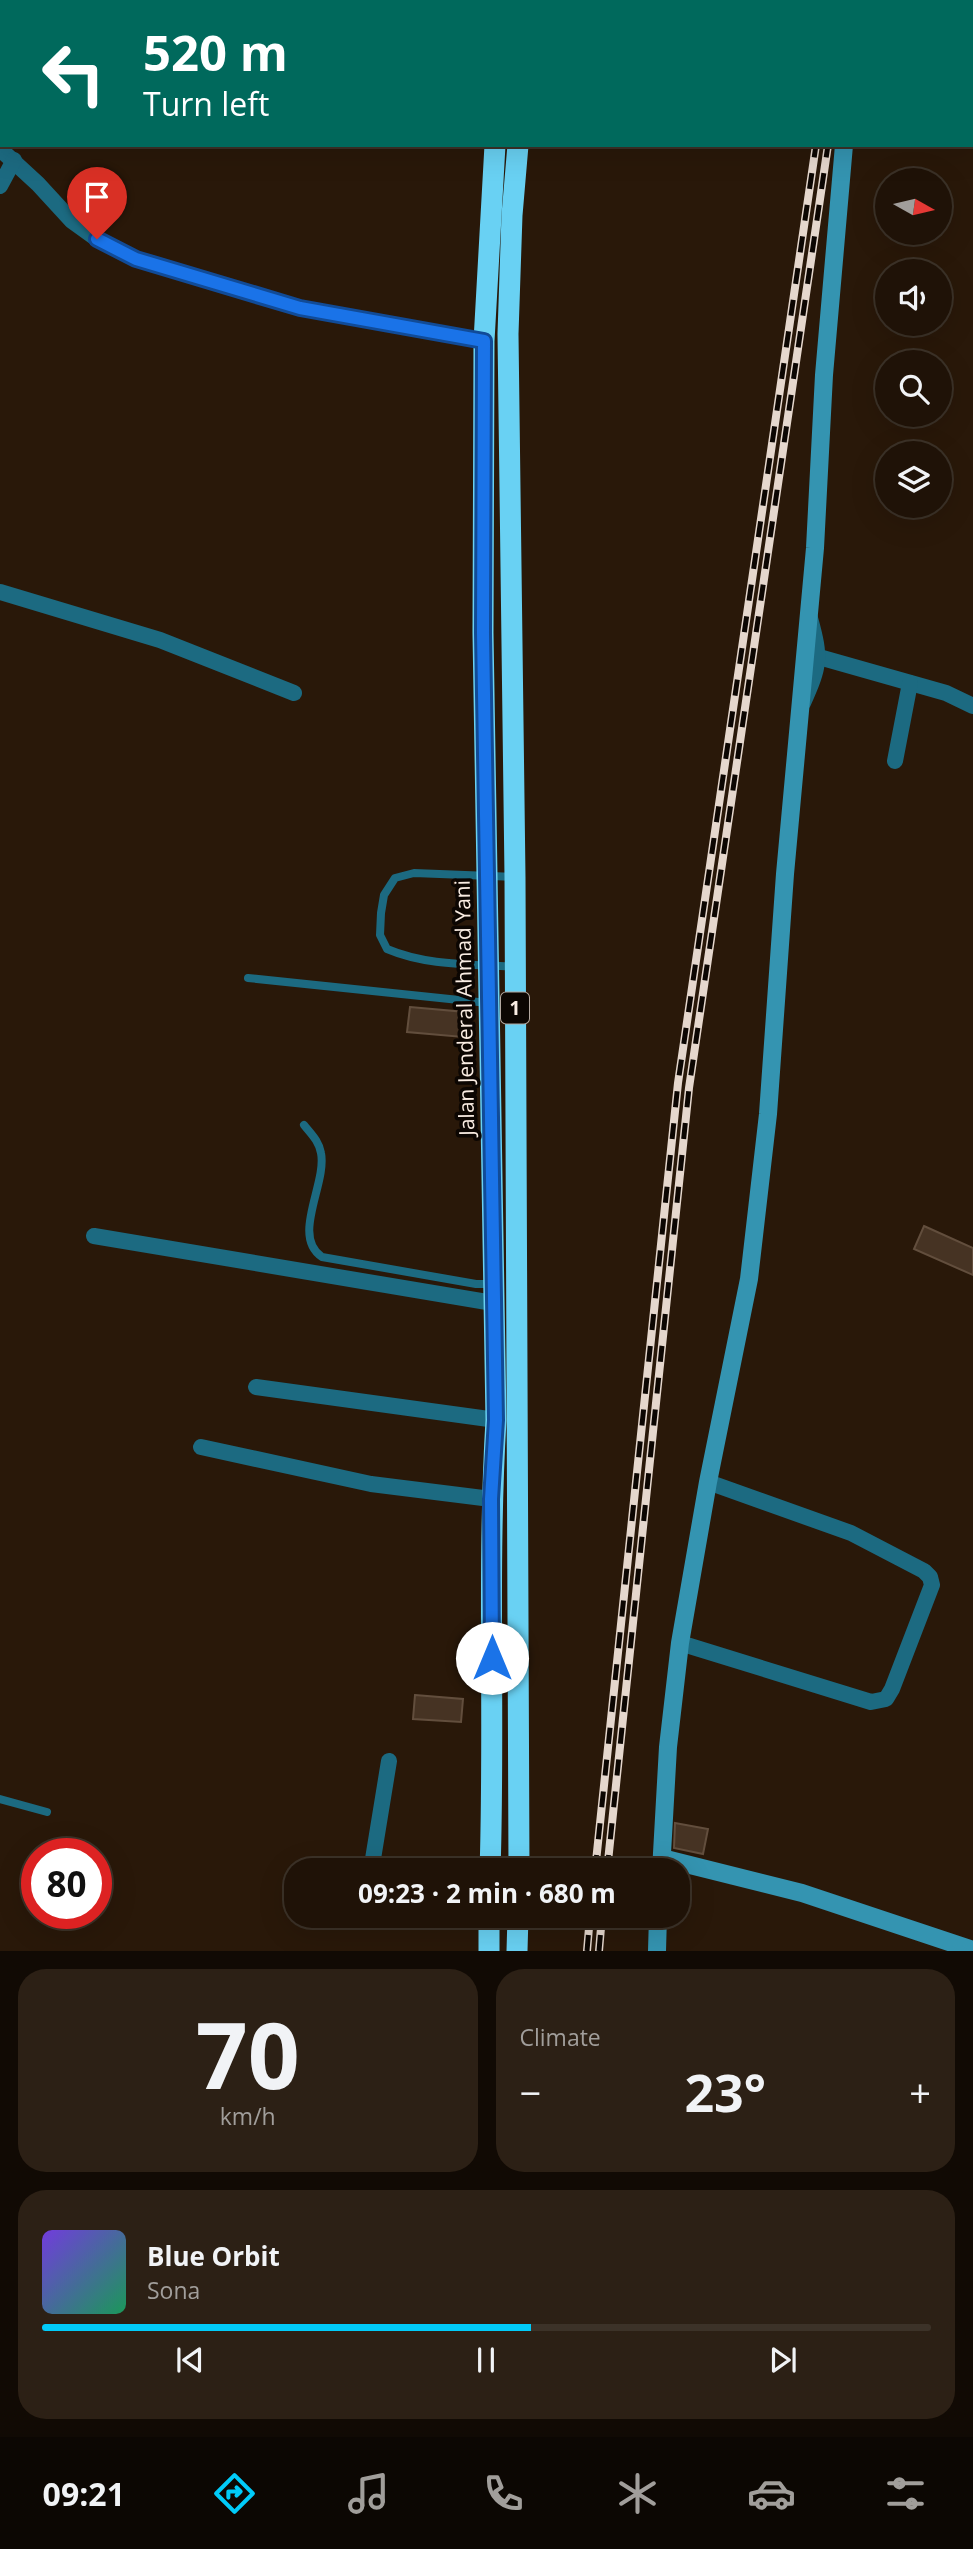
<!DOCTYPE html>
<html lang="en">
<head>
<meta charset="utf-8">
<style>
  :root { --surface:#1f1207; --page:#2c2015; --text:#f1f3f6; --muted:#a19e9b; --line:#3c3228; --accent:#01cbf9 }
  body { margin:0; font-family:"Open Sans",sans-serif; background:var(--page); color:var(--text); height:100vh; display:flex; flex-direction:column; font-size:26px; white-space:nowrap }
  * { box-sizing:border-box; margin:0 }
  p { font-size:23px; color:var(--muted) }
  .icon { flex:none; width:38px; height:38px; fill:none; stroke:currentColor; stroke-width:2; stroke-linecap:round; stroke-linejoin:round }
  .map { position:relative; height:1951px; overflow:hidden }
  .drawer { display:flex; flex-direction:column; gap:18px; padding:18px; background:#110a04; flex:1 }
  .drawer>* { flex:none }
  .hud { position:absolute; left:0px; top:0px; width:973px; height:147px; box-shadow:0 7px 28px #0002,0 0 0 2px var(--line); background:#00695c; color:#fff; overflow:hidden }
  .needle { width:46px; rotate:98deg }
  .controls { position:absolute; left:875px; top:168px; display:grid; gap:14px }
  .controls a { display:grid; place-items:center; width:77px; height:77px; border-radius:50%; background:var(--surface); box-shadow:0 7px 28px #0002,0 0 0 2px var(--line); font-size:35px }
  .speed { position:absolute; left:21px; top:1838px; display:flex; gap:14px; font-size:35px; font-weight:700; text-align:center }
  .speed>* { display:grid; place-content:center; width:91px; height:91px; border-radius:50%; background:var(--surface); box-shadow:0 7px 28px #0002,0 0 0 2px var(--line); line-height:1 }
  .speed .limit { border:10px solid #d22; background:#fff; color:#111 }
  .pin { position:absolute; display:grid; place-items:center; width:60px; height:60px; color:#fff; margin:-72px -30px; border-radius:50% 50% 50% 0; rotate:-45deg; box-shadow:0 0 7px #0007 }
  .pin .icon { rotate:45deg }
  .me { position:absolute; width:77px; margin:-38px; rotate:0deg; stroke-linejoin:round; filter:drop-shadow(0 0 5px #0008) }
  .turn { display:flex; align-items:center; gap:24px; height:147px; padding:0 28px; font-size:32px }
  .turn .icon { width:91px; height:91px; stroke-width:2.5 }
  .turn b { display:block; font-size:49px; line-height:60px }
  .big { font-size:52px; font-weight:700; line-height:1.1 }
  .drawer .card { flex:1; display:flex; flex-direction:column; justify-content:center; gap:10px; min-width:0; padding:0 24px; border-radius:28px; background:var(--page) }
  .drawer .dial { align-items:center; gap:0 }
  .dial b { font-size:91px; line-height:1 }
  .song { display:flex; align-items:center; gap:21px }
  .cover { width:84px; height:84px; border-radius:10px; background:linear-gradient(135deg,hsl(260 70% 55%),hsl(150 70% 35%)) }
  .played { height:7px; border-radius:4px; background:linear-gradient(90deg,var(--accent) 55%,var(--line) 55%) }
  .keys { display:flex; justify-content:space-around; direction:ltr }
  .heat { display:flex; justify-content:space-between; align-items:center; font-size:38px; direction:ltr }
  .drawer .tiles { flex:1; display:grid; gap:18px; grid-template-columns:1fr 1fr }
  .card:last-child { grid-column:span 2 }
  .trip { position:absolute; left:284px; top:1858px; width:406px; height:70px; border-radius:28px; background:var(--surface); box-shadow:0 7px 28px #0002,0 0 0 2px var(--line); font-weight:700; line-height:70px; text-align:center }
  .tab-bar { display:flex; height:112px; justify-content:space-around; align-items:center; background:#0c0703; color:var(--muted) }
  .tab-bar .icon { width:49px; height:49px }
  .tab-bar .current { color:var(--accent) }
  .tab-bar b { font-size:32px; color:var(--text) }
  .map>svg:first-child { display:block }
</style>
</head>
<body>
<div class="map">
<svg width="973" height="1951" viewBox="0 0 973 1951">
  <rect width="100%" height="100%" fill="#291809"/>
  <g fill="#463323" stroke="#624e3d" stroke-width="2">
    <polygon points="410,1007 465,1012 463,1037 407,1032"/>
    <polygon points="924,1226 973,1248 973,1275 914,1249"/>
    <polygon points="415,1695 463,1699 461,1722 413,1719"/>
    <polygon points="675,1823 708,1829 703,1854 674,1848"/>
  </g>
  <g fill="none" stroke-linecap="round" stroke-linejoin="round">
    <g stroke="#1c6a81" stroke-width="8">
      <path d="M514,877L414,873L395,878L384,895L381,913L380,935L387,949C427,966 472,964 515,967"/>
      <polyline points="248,978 488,1003"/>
      <path d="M304,1125C311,1134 319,1141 321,1153C327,1184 291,1236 322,1257L476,1284H493"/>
      <polyline points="0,1799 47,1812"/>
    </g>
    <g stroke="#1c6a81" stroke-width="16">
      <polyline points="0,149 38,184 72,221 97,239 136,259 300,308 484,341"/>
      <polyline points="0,186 14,160"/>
      <polyline points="0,592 160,640 294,693"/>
      <polyline points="819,657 946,693 973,706"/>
      <path d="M803,703C820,665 821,658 810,618"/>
      <polyline points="895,761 910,683"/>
      <polyline points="94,1236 493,1303"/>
      <polyline points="256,1387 496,1420"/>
      <polyline points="201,1447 371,1484 491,1499"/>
      <polyline points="680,1643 871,1702 886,1699 892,1689 932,1585 930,1577 924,1571 851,1533 708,1482"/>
      <polyline points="375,1871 372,1865 389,1761"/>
    </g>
    <g stroke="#3494b1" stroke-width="18">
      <polyline points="861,2 862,0"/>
      <polyline points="662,1858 802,1893 973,1950"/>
      <polyline points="661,1871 668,1747 680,1643 708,1482 749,1279 768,1114 785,874 815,548 824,375 844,145"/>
      <polyline points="657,1951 658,1916"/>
    </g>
    <g stroke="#69d1f3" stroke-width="21">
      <polyline points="510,2 510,0"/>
      <polyline points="536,2 536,0"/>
      <polyline points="518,145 512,215 508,334 515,877 519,1871"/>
      <path d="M490,1871C495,1721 487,1570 496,1420L483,633L484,341L495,145"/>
      <polyline points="489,1951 489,1916"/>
      <polyline points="517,1951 518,1916"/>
    </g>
    <defs>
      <g id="rail">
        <polyline points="837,2 837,0"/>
        <polyline points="849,2 849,0"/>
        <polyline points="595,1871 678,1083 816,145"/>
        <polyline points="607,1871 689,1088 828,145"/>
        <polyline points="587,1951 590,1916"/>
        <polyline points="599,1951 602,1916"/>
      </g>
    </defs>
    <use href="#rail" stroke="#e5d7cd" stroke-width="8"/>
    <use href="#rail" stroke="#0c0602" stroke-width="5" stroke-dasharray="16" stroke-linecap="butt"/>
  </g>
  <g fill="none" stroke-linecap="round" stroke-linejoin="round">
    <defs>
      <polyline id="route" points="97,239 136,259 300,308 484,341 483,633 496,1420 491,1499 492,1658"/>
    </defs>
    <use href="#route" stroke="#114b97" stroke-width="18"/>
    <use href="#route" stroke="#1a73e8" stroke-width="12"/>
  </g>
  <g text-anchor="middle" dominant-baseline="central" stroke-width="7" stroke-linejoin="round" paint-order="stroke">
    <rect fill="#0c0602" stroke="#b3a8a0" stroke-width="2" x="501" y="992.5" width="28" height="31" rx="5"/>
    <g font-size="19" font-weight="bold" fill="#faede3">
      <text x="515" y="1008">1</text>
    </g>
    <g font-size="21" fill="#faede3" stroke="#0c0602">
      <text transform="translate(464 1008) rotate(-91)">Jalan Jenderal Ahmad Yani</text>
    </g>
  </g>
</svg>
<div class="controls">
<a><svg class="needle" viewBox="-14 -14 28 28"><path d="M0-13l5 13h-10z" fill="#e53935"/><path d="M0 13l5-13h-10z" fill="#a19e9b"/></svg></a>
<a><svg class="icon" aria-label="sound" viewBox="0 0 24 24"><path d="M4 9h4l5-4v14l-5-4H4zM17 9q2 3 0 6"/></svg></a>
<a><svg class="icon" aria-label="search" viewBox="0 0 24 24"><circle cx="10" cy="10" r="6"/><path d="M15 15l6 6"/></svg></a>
<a><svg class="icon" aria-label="layers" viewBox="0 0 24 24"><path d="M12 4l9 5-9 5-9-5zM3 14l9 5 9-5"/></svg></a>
</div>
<div class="speed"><div class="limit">80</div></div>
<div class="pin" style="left:97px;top:239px;background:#d93025"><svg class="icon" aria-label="arrive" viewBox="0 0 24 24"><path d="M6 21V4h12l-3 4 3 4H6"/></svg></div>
<svg class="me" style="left:492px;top:1658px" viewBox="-20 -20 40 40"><circle r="19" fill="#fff"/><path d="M0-13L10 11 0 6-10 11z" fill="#1a73e8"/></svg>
<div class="trip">09:23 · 2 min · 680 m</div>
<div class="hud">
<div class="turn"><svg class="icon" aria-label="left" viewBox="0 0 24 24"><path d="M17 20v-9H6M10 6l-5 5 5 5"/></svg><div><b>520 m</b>Turn left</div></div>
</div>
</div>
<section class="drawer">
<div class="tiles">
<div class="card dial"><b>70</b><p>km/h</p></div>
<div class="card"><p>Climate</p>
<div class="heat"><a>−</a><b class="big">23°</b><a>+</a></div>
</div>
<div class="card">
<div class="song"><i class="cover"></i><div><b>Blue Orbit</b><p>Sona</p></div></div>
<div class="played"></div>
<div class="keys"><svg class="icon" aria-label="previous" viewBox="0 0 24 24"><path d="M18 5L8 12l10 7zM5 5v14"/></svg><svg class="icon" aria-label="pause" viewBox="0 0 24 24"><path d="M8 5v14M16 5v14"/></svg><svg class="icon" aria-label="next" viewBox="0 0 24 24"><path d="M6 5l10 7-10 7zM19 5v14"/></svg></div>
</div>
</div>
</section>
<nav class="tab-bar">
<b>09:21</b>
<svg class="icon current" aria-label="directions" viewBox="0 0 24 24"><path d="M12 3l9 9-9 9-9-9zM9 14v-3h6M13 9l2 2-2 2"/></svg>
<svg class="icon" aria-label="music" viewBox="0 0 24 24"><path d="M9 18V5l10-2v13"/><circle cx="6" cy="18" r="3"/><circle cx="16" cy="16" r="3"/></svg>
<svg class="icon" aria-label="phone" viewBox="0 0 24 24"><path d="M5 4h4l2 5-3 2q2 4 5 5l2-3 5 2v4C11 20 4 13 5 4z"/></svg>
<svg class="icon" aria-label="climate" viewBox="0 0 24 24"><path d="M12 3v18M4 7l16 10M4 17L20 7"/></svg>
<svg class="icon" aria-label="car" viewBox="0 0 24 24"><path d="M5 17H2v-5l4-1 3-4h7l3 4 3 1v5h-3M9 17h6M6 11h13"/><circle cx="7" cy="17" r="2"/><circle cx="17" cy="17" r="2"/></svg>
<svg class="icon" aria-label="filters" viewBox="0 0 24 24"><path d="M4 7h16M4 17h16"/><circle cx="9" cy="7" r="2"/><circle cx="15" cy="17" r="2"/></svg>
</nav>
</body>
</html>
